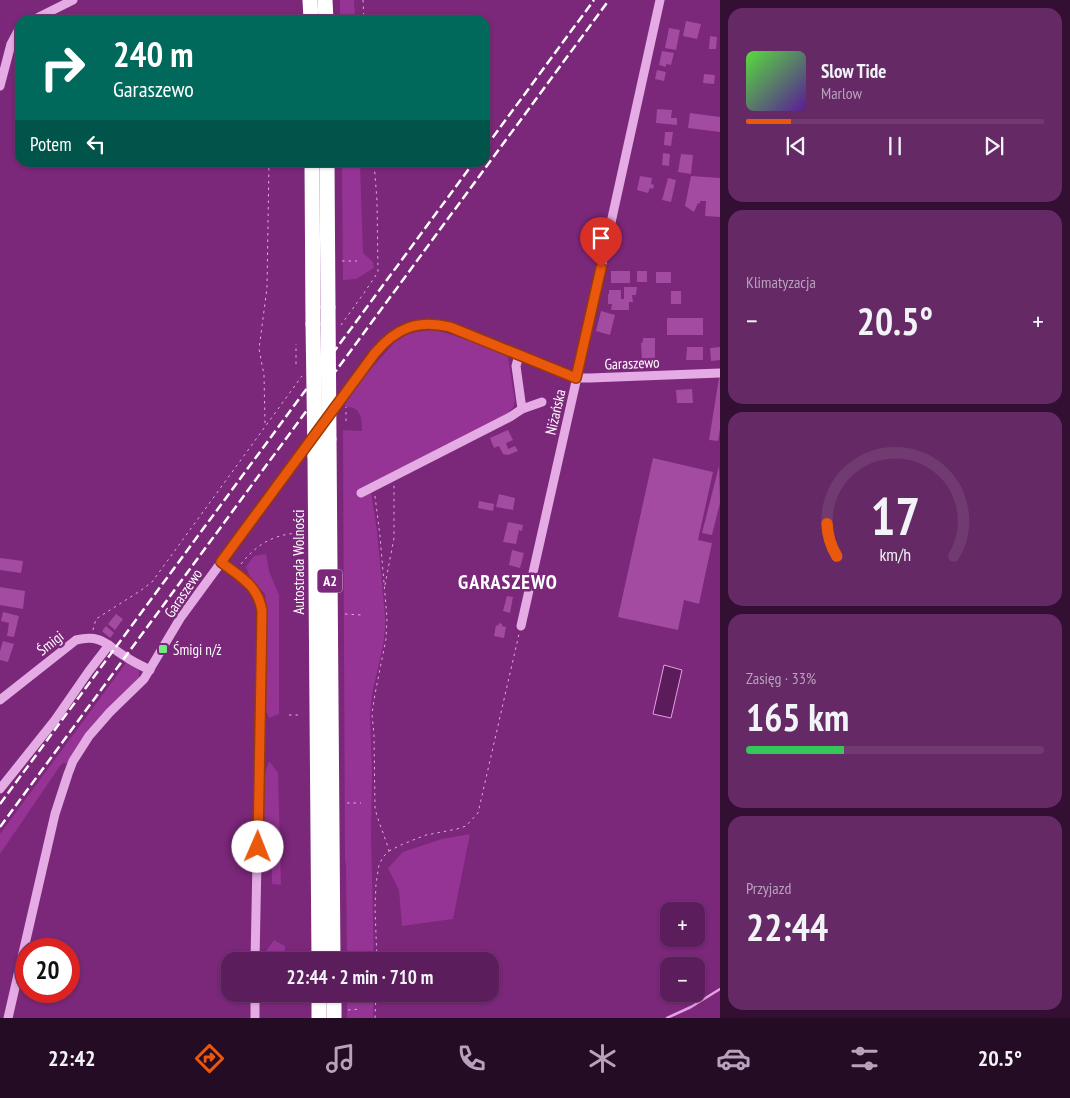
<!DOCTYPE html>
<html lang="pl">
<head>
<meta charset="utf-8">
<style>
  :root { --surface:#5c1d5c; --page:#652a65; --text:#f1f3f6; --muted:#b8a2bb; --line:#713b72; --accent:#ea580c }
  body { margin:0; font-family:"PT Sans Narrow",sans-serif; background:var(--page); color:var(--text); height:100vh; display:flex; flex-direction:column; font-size:19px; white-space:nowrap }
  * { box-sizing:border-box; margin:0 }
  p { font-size:16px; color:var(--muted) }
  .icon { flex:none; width:28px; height:28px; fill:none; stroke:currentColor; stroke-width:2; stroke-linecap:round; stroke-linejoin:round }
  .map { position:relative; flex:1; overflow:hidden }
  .sheet { display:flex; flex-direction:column; gap:8px; padding:8px; background:#331033; width:350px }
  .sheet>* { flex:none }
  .hud { position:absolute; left:15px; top:15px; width:475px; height:152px; border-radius:15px; box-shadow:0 1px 4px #0004,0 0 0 1px var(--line); background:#00695c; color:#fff; overflow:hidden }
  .fabs { position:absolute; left:660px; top:902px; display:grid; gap:10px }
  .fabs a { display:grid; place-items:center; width:45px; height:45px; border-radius:10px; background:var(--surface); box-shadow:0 1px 4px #0004,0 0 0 1px var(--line); font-size:25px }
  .speed { position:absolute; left:15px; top:938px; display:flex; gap:10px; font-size:25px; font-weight:700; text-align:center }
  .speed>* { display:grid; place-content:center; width:65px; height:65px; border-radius:50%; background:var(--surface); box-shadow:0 1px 4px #0004,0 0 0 1px var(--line); line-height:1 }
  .speed .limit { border:8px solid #d22; background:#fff; color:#111 }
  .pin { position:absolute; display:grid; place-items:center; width:42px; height:42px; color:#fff; margin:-51px -21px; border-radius:50% 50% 50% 0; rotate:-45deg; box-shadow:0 0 5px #0007 }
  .pin .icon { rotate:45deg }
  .me { position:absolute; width:55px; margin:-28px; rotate:1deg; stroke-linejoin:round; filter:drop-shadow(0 0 4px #0008) }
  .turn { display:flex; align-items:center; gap:18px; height:105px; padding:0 15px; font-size:22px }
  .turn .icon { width:65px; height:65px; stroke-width:2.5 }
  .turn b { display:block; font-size:35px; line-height:42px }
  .then { display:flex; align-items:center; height:48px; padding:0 15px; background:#0003; gap:10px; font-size:19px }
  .big { font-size:38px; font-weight:800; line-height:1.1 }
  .sheet .tile { flex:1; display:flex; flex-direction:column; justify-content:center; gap:8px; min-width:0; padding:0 18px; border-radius:15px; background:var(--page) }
  .sheet .dial { align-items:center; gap:0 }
  .dial svg { height:130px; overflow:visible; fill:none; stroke:var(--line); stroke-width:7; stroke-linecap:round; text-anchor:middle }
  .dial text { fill:var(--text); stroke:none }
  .song { display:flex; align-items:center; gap:15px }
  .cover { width:60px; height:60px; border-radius:8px; background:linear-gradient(135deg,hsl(110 70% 55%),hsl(270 70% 35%)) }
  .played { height:5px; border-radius:2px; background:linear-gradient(90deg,var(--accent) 15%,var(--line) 15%) }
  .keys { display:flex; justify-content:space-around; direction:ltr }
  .heat { display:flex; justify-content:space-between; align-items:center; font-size:28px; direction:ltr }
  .charge { height:8px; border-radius:4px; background:linear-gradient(90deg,#34c759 33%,var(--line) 0) }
  .trip { position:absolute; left:221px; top:952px; width:278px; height:50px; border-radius:15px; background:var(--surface); box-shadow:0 1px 4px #0004,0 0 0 1px var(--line); font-weight:800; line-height:50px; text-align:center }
  .menu { display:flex; height:80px; justify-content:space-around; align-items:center; background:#250c25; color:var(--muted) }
  .menu .icon { width:35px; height:35px }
  .menu .on { color:var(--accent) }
  .menu b { font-size:22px; color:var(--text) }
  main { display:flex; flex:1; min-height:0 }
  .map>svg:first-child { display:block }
</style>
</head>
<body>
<main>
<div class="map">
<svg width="720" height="1018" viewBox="0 0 720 1018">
  <rect width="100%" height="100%" fill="#7b277a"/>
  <g fill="#953494">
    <polygon points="340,0 354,0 355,20 340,20"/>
    <polygon points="342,163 360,163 363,253 373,262 374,268 356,279 343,280"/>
    <path d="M431,330C448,332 494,348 508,357L515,401L513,408L509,411L510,413L371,492L377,531L385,616V629L383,646L372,694L370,716L372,772L371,837L374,961H347L346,864L345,862L343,430L362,431C362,418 361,406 345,407V404L368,372L394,343L406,335L416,332Z"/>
    <polygon points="266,554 269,571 279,595 279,714 269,718 266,711 267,616 265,594 251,580 246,567 254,556"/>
    <path d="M126,663L139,670V679C112,708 79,735 64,772L67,764L65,763H63L60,766L0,854V834Z"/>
    <polygon points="269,761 278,773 281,885 272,884 272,836 265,826 263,807 263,779"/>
    <polygon points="470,834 453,919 402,926 399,890 388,868 403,852 442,839"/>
    <polygon points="274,940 285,946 285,961 265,961 264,954"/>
    <polygon points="347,994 374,994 373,1018 347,1018"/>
  </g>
  <polygon fill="#5c1b5a" stroke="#e49fe5" points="664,665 682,670 671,718 653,714"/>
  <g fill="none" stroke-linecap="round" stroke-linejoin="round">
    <polyline stroke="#e49fe5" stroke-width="2.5" points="667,1018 691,1007 720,989"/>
  </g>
  <g fill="#a24ba1">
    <polygon points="686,21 701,24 697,39 683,36"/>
    <polygon points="669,28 680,30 676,50 665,48"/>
    <polygon points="710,36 717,37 716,49 709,49"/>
    <polygon points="662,51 674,53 671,65 666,64 666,67 659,65"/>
    <polygon points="657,70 666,72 664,81 655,79"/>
    <polygon points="704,74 715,75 714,84 703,83"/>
    <polygon points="657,109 672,110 671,118 677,118 677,125 656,123"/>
    <polygon points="690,113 720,117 720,132 688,128"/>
    <polygon points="665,132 673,132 671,146 664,145"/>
    <polygon points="663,153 670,154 669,166 662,165"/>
    <polygon points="681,154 693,155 691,174 678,172"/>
    <polygon points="640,176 652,178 651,184 654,185 653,189 650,188 648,193 637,190"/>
    <polygon points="691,176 720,178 720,217 705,216 706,201 700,201 700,204 698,203 694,212 685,206"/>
    <polygon points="668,178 676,180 671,202 662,200"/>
    <rect x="611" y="271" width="19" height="12"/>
    <rect x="637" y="271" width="10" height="11"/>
    <rect x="656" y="272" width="15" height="11"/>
    <polygon points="624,287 637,287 636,295 632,295 633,302 629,302 629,310 611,310 612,304 608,304 608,294 609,294 609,290 621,290 621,299 624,299"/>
    <rect x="671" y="291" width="10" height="13"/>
    <polygon points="601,311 615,315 610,335 596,331"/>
    <rect x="667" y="318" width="36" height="17"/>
    <polygon points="643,338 655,338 655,361 642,362 641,343 643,342"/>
    <polygon points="687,347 703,347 703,360 686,360"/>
    <polygon points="720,347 720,360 711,361 710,348"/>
    <polygon points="719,378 720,378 720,429 718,441 709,440"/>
    <polygon points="692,389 693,403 677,403 676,390"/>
    <polygon points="508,430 513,440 506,443 508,449 515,446 518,451 508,455 503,454 499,446 494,448 490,438"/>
    <polygon points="653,458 713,472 698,540 712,543 699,604 684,600 678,630 618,617"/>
    <polygon points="719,466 720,503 712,535 702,533"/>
    <polygon points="499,494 515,498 513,510 496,507"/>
    <polygon points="479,501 494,504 493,511 478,508"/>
    <polygon points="508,522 523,525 522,531 519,530 516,544 503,542"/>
    <polygon points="512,550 524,553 520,568 509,565"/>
    <polygon points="0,558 23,561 21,573 0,570"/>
    <polygon points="0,587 25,591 23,609 0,605"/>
    <polygon points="507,596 513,597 510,613 503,611"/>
    <polygon points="3,612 19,616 14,637 7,636 9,623 1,621"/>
    <polygon points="116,614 123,619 115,630 108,624"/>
    <polygon points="499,623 502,624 502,626 506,627 504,638 494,636 496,625 498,626"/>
    <polygon points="106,626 114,633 110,638 102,631"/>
    <polygon points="3,641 14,644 8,662 0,660 0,651"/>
  </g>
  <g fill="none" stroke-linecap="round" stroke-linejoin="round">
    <g stroke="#e4abe4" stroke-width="1" stroke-dasharray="2.5 4" stroke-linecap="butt">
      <polyline points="363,0 364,20"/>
      <polyline points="342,261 357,261"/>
      <polyline points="341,325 364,293 378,272 377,201 374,162"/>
      <polyline points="296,364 296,344"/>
      <polyline points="346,421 346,407"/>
      <polyline points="265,423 264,375 259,349 267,288 269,162"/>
      <path d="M375,496L380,536L387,618L386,639L375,694L372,714L374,735L375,808C378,822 385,836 389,851L383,857L379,865L376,884L375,908L377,961"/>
      <path d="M241,564C257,544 274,534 300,533"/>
      <polyline points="385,585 394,538 394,485"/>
      <polyline points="345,614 361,615"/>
      <polyline points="93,630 96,619 140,591 152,582 302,376"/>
      <polyline points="289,715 301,715"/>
      <polyline points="347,803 361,803"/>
      <polyline points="389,851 403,844 426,835 457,829 466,826 478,813 519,634"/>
      <polyline points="348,1010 361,1009"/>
      <polyline points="375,1018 376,994"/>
    </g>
    <g stroke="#e4abe4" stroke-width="9">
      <polyline points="33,20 73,0"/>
      <polyline points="0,86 11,44 20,27"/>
      <polyline points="522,409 542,402"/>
      <path d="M329,415C340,401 351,386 361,372C386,338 405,315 450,327L576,378H590L720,373"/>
      <polyline points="361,493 510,417 522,409 516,366 519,355"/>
      <path d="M221,562C240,577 258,585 262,611L255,961"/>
      <polyline points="521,626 575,386 660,0"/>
      <path d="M0,700L76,640C102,634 106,645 126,657C133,662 142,666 150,670"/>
      <polyline points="0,789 55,720 89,671 109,645"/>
      <polyline points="8,1018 55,814 68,774 73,761 89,736 110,712 144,679 181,617 314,436"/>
      <polyline points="255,1018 255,994"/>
    </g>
    <g stroke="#fff" stroke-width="15">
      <polyline points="310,0 311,20"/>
      <polyline points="325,0 326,20"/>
      <polyline points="312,162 313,324"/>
      <polyline points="327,162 328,307"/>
      <polyline points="329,439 333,961"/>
      <polyline points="315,456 319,961"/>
      <polyline points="319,994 319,1018"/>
      <polyline points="334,994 334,1018"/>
    </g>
    <g stroke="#fff" stroke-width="2.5" stroke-dasharray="9 4" stroke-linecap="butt">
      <polyline points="485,148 594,0"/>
      <polyline points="0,804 474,162"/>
      <polyline points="0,827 609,0"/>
    </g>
    <g stroke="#fff" stroke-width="15">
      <polyline points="328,307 329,439"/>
      <polyline points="313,324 315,456"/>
    </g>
  </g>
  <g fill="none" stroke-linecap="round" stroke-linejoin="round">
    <defs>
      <path id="route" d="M258,847L262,611C258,585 240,577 221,562L375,353C396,328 418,319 450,327L576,378L601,268"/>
    </defs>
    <use href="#route" stroke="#983908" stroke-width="12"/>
    <use href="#route" stroke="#ea580c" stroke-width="9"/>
  </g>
  <rect fill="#71ec85" stroke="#7b277a" stroke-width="2" x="158" y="644" width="10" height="10" rx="2.5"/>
  <g text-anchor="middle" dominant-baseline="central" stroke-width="5" stroke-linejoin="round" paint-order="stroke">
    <rect fill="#7b277a" stroke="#d7bed7" stroke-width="1" x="317.5" y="569.5" width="25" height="23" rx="4"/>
    <g font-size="14" font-weight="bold" fill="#fff">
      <text x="330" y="581">A2</text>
    </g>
    <g font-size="15" fill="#fff" stroke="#7b277a">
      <text transform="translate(632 363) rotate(-2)">Garaszewo</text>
      <text transform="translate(555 412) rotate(-77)">Niżańska</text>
      <text transform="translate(298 562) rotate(-90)">Autostrada Wolności</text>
      <text transform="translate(183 593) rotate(-56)">Garaszewo</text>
      <text transform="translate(50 643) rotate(-38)">Śmigi</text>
    </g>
    <g font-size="15" fill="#fff" stroke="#7b277a" text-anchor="start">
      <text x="173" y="649">Śmigi n/ż</text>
    </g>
    <g font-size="20" font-weight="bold" letter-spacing="1" fill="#fff" stroke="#7b277a">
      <text x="508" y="582">GARASZEWO</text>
    </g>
  </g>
</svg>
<div class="fabs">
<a>+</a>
<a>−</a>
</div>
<div class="speed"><div class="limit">20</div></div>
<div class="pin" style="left:601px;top:268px;background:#d93025"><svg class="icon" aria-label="arrive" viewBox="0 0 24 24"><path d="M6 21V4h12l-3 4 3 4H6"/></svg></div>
<svg class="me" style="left:258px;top:847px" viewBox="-20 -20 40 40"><circle r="19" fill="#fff"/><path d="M0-13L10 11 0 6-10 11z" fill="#ea580c"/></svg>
<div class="trip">22:44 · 2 min · 710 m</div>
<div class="hud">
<div class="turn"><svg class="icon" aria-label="right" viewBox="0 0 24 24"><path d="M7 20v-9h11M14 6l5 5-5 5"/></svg><div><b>240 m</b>Garaszewo</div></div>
<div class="then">Potem<svg class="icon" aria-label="left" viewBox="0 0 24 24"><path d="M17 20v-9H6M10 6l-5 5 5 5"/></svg></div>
</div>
</div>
<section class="sheet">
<div class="tile">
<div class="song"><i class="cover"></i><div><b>Slow Tide</b><p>Marlow</p></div></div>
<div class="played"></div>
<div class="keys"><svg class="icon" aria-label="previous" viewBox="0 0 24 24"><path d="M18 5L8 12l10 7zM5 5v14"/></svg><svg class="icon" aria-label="pause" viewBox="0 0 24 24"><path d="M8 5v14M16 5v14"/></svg><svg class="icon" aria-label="next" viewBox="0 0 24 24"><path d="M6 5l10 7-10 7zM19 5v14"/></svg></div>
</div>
<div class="tile"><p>Klimatyzacja</p>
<div class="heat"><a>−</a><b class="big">20.5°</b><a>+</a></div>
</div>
<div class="tile dial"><svg viewBox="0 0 100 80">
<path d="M14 69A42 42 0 1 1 86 69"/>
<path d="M14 69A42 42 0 0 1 8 49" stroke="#ea580c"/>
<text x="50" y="56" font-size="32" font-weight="700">17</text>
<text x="50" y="72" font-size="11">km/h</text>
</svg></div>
<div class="tile"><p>Zasięg · 33%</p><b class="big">165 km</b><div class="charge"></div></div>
<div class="tile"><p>Przyjazd</p><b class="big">22:44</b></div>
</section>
</main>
<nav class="menu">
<b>22:42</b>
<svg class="icon on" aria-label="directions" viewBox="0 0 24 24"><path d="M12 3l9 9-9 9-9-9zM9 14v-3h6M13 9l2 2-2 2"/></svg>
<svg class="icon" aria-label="music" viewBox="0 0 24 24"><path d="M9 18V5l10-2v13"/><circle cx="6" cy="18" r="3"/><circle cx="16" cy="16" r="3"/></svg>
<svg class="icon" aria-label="phone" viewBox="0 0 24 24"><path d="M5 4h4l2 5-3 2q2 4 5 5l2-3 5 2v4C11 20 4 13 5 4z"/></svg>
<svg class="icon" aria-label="climate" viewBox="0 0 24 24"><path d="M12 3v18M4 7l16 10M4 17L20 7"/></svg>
<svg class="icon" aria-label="car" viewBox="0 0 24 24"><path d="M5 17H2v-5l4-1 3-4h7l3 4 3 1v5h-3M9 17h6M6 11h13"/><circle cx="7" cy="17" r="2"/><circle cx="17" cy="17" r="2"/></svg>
<svg class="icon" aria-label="filters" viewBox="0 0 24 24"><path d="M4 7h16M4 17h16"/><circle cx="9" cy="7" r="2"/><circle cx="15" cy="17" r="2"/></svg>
<b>20.5°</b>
</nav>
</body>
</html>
